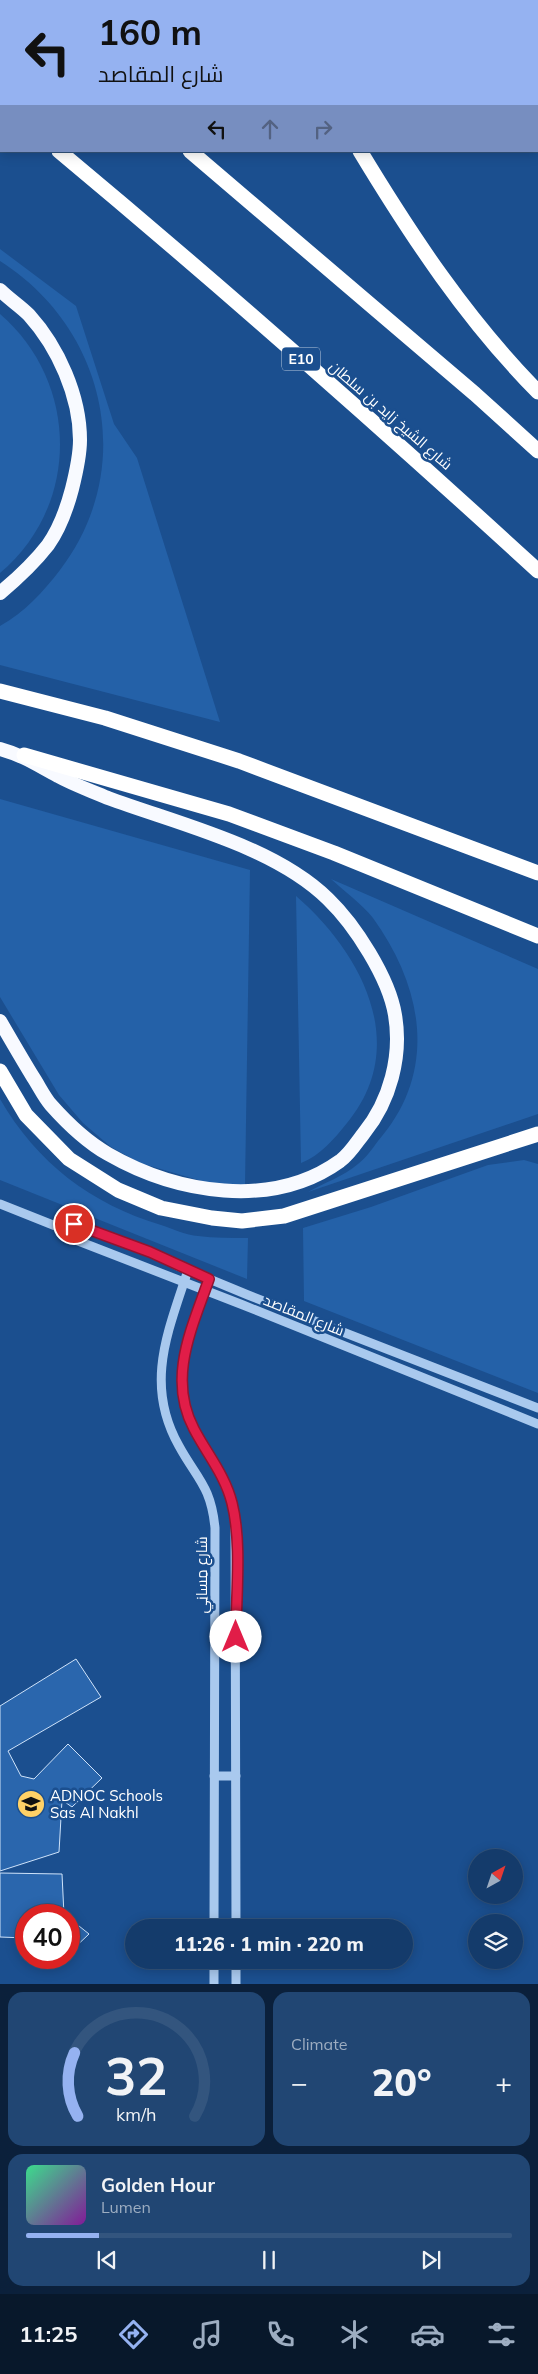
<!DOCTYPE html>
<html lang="en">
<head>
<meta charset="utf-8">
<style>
  :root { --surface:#143b6b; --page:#214673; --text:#f1f3f6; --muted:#9dadc1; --line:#33557e; --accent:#95b2f1 }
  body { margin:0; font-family:Mulish,Cairo,sans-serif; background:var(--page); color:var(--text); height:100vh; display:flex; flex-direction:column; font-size:19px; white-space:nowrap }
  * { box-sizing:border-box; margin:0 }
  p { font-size:16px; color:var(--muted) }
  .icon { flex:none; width:28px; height:28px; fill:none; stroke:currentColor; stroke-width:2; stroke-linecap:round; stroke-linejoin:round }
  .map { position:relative; height:1984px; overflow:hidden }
  .side { display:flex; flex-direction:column; gap:8px; padding:8px; background:#0b203b; flex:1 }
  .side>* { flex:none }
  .guide { position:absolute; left:0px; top:0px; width:539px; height:152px; box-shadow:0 2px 12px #0003,0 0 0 1px var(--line); background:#95b2f1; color:#111; overflow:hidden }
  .needle { width:32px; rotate:40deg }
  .buttons { position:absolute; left:468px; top:1849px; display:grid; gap:10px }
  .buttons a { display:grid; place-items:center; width:55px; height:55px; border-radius:50%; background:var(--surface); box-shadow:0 2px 12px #0003,0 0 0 1px var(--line); font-size:25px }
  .speed { position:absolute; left:15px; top:1904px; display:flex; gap:10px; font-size:25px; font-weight:700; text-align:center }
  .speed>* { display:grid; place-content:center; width:65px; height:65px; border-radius:50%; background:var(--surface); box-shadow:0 2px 12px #0003,0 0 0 1px var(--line); line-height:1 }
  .speed .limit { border:8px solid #d22; background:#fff; color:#111 }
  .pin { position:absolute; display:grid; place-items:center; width:42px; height:42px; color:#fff; margin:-21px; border:2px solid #fff; border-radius:50%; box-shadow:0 1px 5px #0007 }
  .me { position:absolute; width:55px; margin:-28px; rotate:0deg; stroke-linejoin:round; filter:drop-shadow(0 0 4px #0008) }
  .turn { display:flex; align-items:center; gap:18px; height:105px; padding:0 15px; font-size:22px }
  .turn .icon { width:65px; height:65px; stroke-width:2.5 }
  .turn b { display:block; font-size:35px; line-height:42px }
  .lanes { display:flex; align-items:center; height:48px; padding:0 15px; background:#0003; justify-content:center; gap:25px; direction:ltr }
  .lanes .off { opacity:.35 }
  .big { font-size:38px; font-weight:800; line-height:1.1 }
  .side .tile { flex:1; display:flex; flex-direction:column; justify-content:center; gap:8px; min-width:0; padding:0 18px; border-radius:15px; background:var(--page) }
  .side .dial { align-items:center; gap:0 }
  .dial svg { height:130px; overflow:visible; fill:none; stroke:var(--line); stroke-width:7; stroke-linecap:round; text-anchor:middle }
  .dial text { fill:var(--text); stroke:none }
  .song { display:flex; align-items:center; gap:15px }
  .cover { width:60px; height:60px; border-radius:8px; background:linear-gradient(135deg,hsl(150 70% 55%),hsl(290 70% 35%)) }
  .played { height:5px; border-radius:2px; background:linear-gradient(90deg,var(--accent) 15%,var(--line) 15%) }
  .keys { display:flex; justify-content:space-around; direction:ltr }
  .heat { display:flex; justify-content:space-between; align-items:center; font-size:28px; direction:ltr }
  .side .tiles { flex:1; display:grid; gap:8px; grid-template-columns:1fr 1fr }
  .tile:last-child { grid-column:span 2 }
  .trip { position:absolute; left:125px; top:1919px; width:288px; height:50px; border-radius:25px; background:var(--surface); box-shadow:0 2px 12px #0003,0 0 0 1px var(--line); font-weight:800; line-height:50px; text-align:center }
  .tab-bar { display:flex; height:80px; justify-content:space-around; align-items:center; background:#08182b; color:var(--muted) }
  .tab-bar .icon { width:35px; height:35px }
  .tab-bar .selected { color:var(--accent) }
  .tab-bar b { font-size:22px; color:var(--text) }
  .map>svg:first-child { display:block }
</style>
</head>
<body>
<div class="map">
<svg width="538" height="1984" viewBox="0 0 538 1984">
  <rect width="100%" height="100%" fill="#1b4f8f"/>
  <g fill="#2461a8">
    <path d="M0,249L76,306L114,424L137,458L220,722L0,665V626C25,612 43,592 60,570C138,468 106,328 0,261Z"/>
    <path d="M0,314C79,382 81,505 0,573Z"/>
    <polygon points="0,799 250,870 245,1185 212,1184 140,1163 111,1147 83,1123 59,1095 0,997"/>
    <path d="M331,879L538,969V1114L308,1192C324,1183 344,1176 358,1164C366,1158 372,1149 378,1141C438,1072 424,989 373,918C362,904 344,891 331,879Z"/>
    <path d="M296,896C362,953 411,1046 347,1123C334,1139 321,1155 301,1163Z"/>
    <path d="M0,1099C37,1163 91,1204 161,1225C173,1229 186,1235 198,1236C214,1238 231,1238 248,1238L247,1279L0,1180Z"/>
    <polygon points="524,1160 538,1164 538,1393 304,1301 303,1228 371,1207 488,1165"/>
  </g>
  <g fill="#2a66ad" stroke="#cfe3fa">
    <polygon points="76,1659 101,1697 8,1751 21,1776 34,1779 68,1744 102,1778 72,1807 62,1800 59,1852 0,1871 0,1706"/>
    <polygon points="0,1873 62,1874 64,1915 26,1915 26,1938 0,1937"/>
    <polygon points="69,1918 89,1934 69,1953"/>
  </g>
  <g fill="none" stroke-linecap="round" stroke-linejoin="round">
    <polyline stroke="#a9c9ee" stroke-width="5" points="142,0 143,1"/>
    <g stroke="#a9c9ee" stroke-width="9">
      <polyline points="0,1204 63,1229 73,1239 243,1305 538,1424"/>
      <polyline points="63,1229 74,1224 150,1252 178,1266 248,1295 538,1408"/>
      <path d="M188,1270C168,1332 144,1384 179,1446C197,1479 211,1486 215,1528L214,1928"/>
      <path d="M209,1279C192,1328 167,1378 194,1430C211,1461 229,1482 235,1519L236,1928"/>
      <polyline points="214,1776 236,1776"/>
      <polyline points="214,1984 214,1960"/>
      <polyline points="236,1984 236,1960"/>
    </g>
    <g stroke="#f8faff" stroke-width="14">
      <path d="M0,290C9,299 20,306 29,315C58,347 80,396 80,440C80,456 76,473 72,489C67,508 60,528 48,545C34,563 18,578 0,593"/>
      <path d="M0,749C25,756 37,765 58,776C74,785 92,791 108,798C178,824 274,846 328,899C355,925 389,978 395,1015C402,1056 390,1101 364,1133C357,1142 349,1155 340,1161C272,1210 176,1193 108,1154C87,1142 67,1123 51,1105C44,1097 39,1086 33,1077C22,1059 11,1040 0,1021"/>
    </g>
    <g stroke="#fff" stroke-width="15">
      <polyline points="4,0 5,1"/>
      <polyline points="269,0 270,1"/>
      <polyline points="0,102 1,103"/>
      <path d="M59,151C222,287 382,428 538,571"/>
      <polyline points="190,151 475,394 538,451"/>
      <path d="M360,151C412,237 467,320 538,392"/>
      <polyline points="0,691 105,718 239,761 538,873"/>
      <polyline points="24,755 229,814 334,853 538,936"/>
      <polyline points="0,1071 26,1115 69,1159 118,1190 161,1208 212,1218 242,1221 284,1216 538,1134"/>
    </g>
  </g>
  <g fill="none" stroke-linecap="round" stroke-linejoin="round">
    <defs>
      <path id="route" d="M74,1224L150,1252L209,1279C192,1328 167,1378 194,1429C207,1454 225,1475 232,1503C242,1542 236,1596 236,1637"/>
    </defs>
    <use href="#route" stroke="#92132f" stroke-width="12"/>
    <use href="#route" stroke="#e11d48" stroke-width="9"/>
  </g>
  <defs>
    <symbol id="school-disc" viewBox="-11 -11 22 22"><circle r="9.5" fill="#ffd166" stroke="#1b4f8f"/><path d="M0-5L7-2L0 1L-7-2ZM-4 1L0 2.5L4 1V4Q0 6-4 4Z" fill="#111"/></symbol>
  </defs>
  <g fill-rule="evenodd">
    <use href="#school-disc" x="15" y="1788" width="32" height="32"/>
  </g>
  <g text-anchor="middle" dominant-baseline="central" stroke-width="5" stroke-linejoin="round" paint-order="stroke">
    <rect fill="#1b4f8f" stroke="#bbcadd" stroke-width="1" x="282" y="347.5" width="38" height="23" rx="4"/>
    <g font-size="14" font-weight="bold" fill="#fff">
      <text x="301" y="359">E10</text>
    </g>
    <g font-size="15" fill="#fff" stroke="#1b4f8f">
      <text transform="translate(391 415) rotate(41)">شارع الشيخ زايد بن سلطان</text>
      <text transform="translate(304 1315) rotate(22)">شارع المقاصد</text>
      <text transform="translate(201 1575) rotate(-90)">شارع مِسانِي</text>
    </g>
    <g font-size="15" fill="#fff" stroke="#1b4f8f" text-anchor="start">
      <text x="50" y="1795">ADNOC Schools<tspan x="50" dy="17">Sas Al Nakhl</tspan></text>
    </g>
  </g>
</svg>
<div class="buttons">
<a><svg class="needle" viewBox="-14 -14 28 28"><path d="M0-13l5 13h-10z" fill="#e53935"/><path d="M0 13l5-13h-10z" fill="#9dadc1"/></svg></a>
<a><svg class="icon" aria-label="layers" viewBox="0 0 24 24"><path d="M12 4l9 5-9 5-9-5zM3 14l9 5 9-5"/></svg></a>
</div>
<div class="speed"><div class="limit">40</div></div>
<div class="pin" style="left:74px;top:1224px;background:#d93025"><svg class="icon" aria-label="arrive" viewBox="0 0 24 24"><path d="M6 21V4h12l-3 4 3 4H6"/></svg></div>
<svg class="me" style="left:236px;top:1637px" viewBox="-20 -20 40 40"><circle r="19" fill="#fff"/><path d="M0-13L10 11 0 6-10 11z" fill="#e11d48"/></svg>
<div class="trip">11:26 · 1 min · 220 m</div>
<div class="guide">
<div class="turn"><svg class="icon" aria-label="left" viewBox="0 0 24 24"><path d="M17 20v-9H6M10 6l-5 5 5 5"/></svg><div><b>160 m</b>شارع المقاصد</div></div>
<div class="lanes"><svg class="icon" aria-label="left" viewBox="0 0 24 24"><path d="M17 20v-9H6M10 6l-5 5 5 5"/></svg><svg class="icon off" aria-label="ahead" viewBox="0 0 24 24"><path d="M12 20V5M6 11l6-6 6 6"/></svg><svg class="icon off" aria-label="right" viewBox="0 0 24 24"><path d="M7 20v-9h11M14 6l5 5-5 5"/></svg></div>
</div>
</div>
<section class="side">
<div class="tiles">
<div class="tile dial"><svg viewBox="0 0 100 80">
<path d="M14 69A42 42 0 1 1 86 69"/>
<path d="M14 69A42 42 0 0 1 12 30" stroke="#95b2f1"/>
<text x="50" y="56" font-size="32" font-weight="700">32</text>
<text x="50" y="72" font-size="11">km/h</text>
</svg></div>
<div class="tile"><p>Climate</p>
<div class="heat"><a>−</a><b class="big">20°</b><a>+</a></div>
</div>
<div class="tile">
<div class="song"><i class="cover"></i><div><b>Golden Hour</b><p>Lumen</p></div></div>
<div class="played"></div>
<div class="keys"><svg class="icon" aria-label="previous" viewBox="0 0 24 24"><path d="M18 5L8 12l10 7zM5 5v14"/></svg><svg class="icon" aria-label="pause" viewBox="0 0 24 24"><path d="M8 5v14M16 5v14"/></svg><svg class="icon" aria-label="next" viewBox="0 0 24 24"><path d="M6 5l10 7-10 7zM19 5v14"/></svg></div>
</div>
</div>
</section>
<nav class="tab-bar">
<b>11:25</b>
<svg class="icon selected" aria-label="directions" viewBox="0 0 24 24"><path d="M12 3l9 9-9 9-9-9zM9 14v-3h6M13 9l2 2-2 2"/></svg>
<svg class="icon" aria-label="music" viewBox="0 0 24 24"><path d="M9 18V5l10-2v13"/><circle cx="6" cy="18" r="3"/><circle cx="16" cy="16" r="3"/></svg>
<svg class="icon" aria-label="phone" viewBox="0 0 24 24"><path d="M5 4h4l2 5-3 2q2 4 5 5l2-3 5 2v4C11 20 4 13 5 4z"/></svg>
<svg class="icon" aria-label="climate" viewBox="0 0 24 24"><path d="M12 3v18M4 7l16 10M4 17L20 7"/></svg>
<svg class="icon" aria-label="car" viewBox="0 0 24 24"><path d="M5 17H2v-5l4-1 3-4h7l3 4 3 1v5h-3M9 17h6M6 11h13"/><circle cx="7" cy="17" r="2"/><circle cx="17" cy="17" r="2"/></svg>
<svg class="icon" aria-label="filters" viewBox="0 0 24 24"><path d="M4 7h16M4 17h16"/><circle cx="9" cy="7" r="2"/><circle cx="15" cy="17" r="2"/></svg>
</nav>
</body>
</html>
